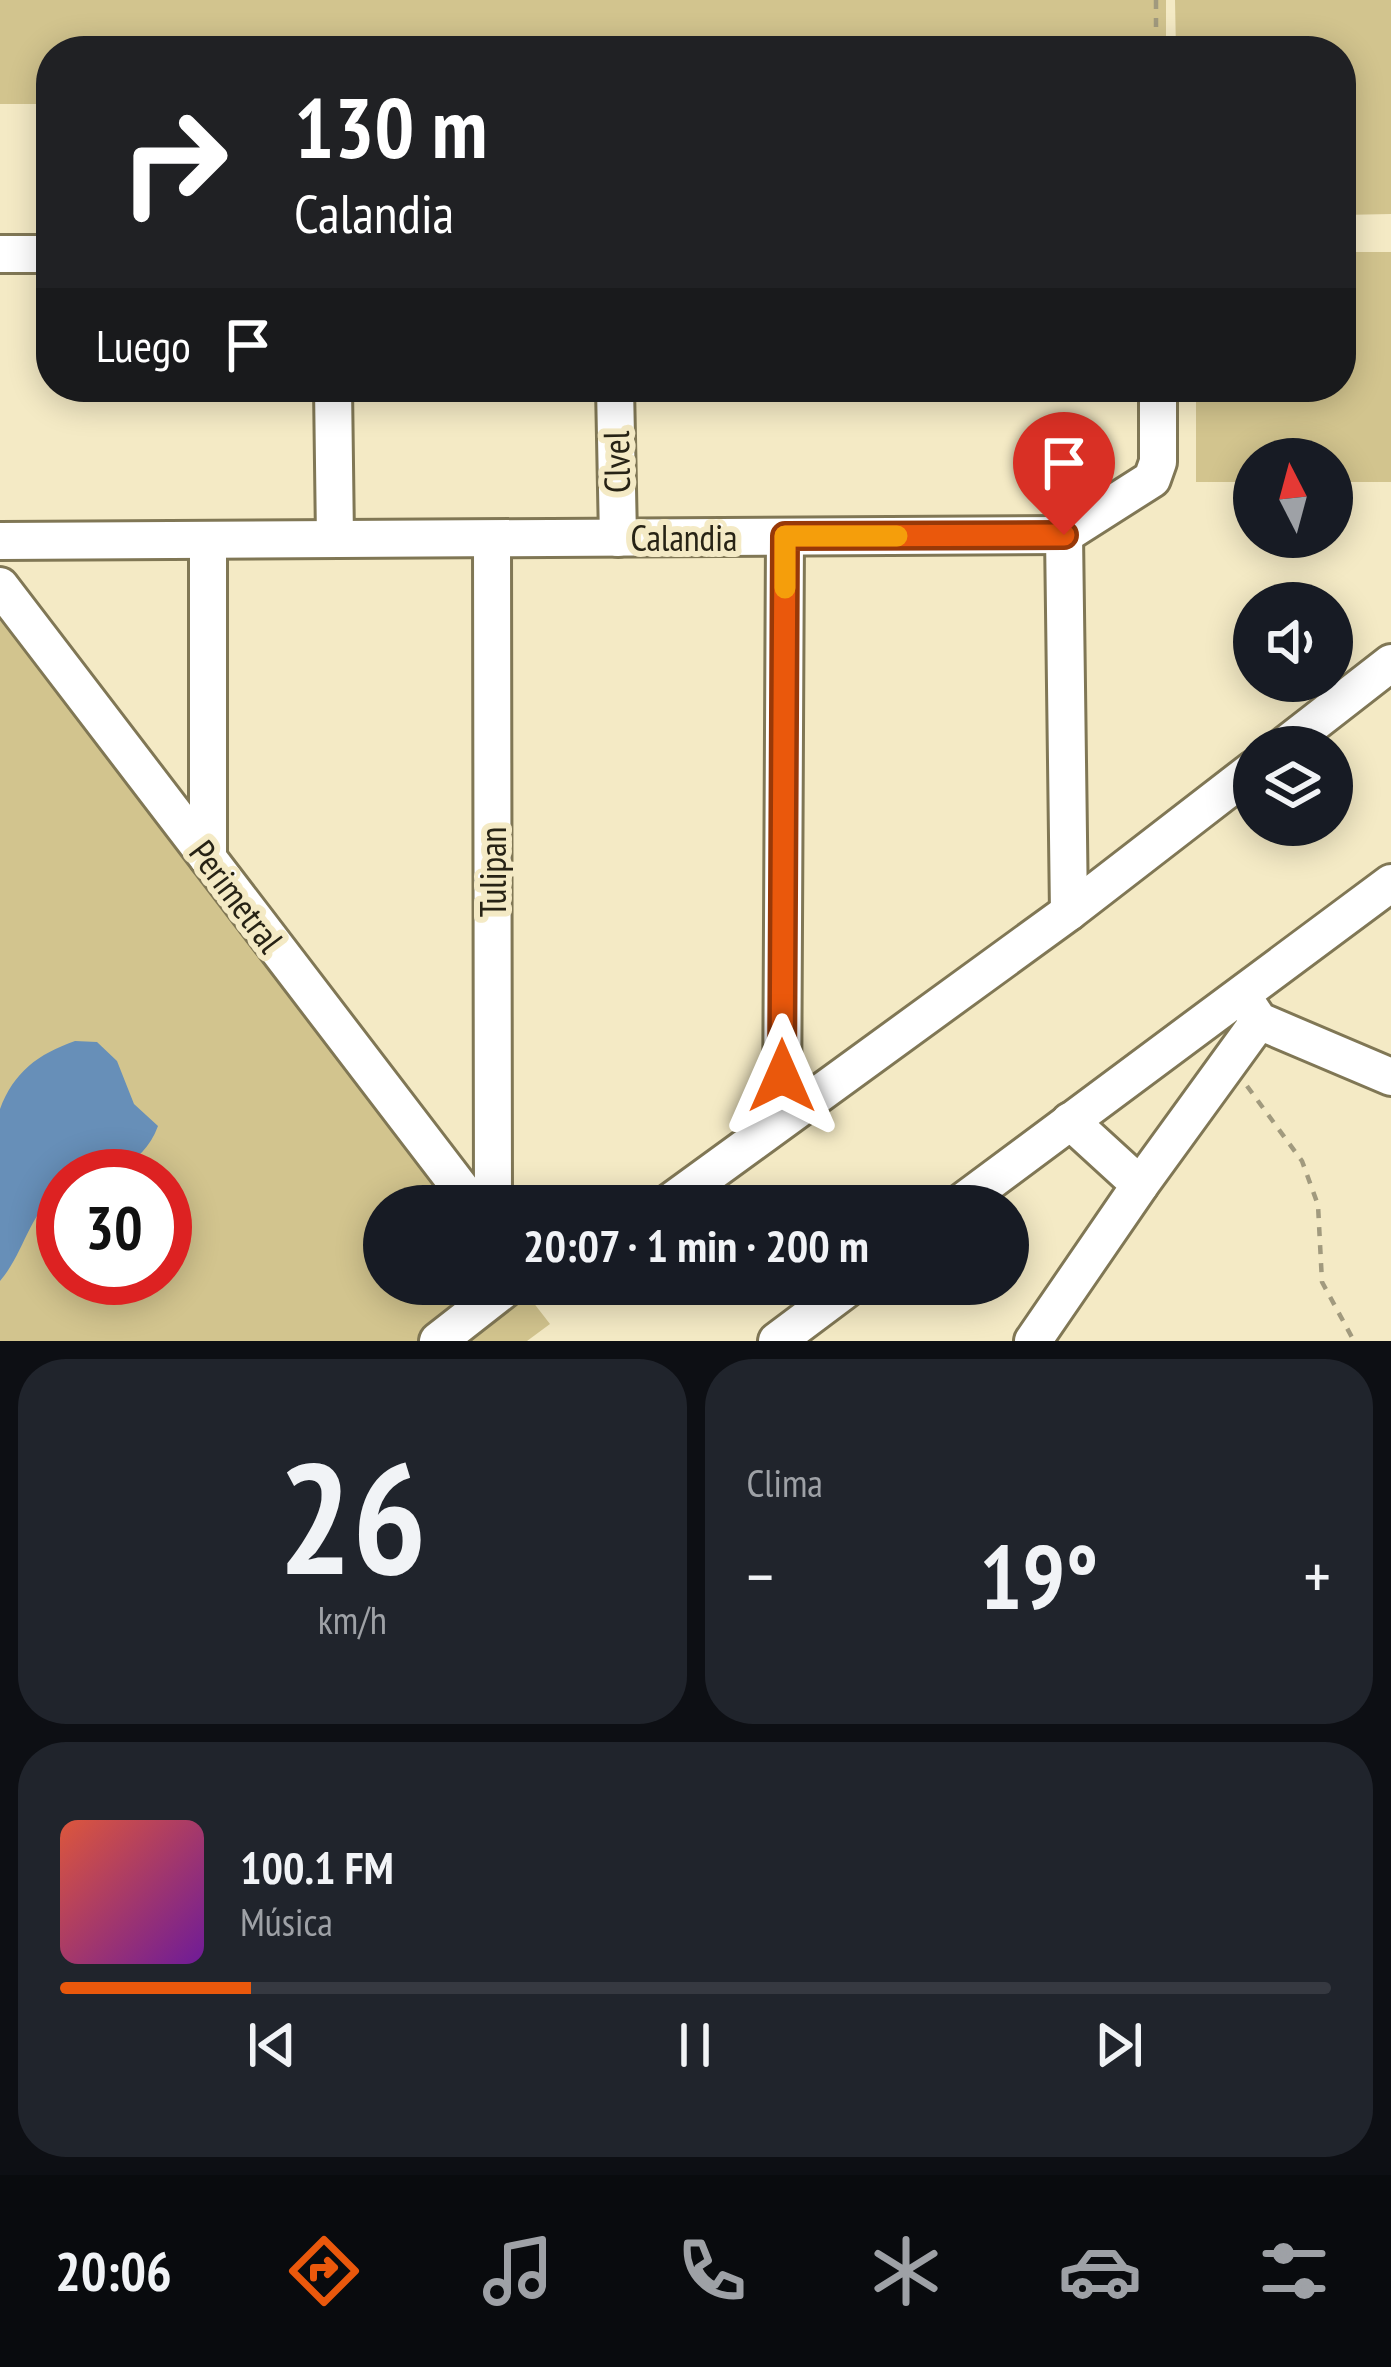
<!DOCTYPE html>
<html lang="es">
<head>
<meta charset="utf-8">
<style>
  :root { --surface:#171b24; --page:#20242c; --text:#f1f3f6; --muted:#9ea1a6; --line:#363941; --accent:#ea580c }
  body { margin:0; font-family:"PT Sans Narrow",sans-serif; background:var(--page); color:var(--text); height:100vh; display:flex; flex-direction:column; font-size:45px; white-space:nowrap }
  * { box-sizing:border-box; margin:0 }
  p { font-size:39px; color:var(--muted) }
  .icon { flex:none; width:66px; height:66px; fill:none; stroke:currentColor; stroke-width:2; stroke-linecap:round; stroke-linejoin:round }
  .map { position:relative; height:1341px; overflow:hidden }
  .sheet { display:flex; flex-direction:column; gap:18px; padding:18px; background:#0d0f14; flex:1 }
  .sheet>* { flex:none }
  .banner { position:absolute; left:36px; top:36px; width:1320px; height:366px; border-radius:48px; box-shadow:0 6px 30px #0003; background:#202124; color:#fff; overflow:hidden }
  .needle { width:78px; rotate:354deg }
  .tools { position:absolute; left:1233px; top:438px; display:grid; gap:24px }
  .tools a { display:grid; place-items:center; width:120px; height:120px; border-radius:50%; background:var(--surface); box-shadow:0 6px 30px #0003; font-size:60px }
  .speed { position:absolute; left:36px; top:1149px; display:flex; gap:24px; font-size:60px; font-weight:700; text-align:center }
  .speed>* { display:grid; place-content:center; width:156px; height:156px; border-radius:50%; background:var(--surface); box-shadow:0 6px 30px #0003; line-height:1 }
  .speed .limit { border:18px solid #d22; background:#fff; color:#111 }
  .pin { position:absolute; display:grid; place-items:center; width:102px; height:102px; color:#fff; margin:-123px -51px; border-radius:50% 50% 50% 0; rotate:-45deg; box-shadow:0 0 12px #0007 }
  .pin .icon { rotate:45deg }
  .me { position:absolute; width:132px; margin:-66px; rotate:0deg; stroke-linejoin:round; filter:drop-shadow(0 0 9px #0008) }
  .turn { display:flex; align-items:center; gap:42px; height:252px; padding:0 60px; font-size:54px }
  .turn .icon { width:156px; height:156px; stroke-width:2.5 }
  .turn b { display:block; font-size:84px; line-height:102px }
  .then { display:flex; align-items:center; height:114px; padding:0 60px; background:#0003; gap:24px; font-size:45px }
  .big { font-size:90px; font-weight:700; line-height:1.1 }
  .sheet .card { flex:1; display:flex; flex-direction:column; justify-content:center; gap:18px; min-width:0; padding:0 42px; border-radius:48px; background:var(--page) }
  .sheet .dial { align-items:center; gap:0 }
  .dial b { font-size:156px; line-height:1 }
  .song { display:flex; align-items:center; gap:36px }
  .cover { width:144px; height:144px; border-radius:18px; background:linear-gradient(135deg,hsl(10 70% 55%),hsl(280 70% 35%)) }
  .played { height:12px; border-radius:6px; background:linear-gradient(90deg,var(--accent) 15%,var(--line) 15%) }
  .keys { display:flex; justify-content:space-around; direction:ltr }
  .heat { display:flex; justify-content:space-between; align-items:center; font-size:66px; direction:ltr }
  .sheet .tiles { flex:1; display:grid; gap:18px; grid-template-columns:1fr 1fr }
  .card:last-child { grid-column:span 2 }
  .trip { position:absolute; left:363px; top:1185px; width:666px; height:120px; border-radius:60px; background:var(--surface); box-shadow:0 6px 30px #0003; font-weight:700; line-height:120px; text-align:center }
  .menu { display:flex; height:192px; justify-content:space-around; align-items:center; background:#090b0e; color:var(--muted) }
  .menu .icon { width:84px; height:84px }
  .menu .current { color:var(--accent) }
  .menu b { font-size:54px; color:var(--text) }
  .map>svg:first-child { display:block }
</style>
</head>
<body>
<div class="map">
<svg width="1391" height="1341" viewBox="0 0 1391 1341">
  <rect width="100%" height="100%" fill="#f4eac5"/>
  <g fill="#d2c48e" fill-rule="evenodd">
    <polygon points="0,0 1166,0 1166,51 51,51 51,104 0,104"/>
    <polygon points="1175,0 1391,0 1391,214 1341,215 1341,51 1176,51"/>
    <polygon points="1341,252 1391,252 1391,482 1332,482 1332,459 1254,459 1254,482 1196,482 1196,387 1341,387"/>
    <path d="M0,601L460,1206H384V1284H519L550,1324L527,1341H0ZM63,1176H165V1278H63Z"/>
  </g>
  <path fill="#678fb8" d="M75,1041L97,1042L117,1061L134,1104L158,1126C142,1169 104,1176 63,1176V1190C28,1211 26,1251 0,1281V1109C14,1072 38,1054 75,1041Z"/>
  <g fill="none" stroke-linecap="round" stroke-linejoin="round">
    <defs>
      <g id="minor">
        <polyline points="0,254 51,254"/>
        <polyline points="333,387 335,539"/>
        <polyline points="615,387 618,538"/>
        <polyline points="1064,535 1069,912"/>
        <polyline points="1064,535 1152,479 1158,462 1158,387"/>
        <polyline points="492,539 493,1206"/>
        <polyline points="208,540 208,858"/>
        <polyline points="0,541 1064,535"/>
        <polyline points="0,586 474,1206"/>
        <polyline points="1283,747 1391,663"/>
        <polyline points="1247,1003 1259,1021 1391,1077"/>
        <polyline points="782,1120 785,537"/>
        <polyline points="1140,1185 1259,1021"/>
        <polyline points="665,1206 1069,912 1254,769"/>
        <polyline points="957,1206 1391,883"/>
        <polyline points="438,1341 511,1284"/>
        <polyline points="777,1341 853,1284"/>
        <polyline points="1033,1341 1140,1185 1070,1121"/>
      </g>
    </defs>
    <use href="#minor" stroke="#807755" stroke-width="42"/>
    <g stroke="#a19a7e" stroke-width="4.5" stroke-dasharray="9 9" stroke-linecap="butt">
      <polyline points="1156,0 1156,51"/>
      <polyline points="1247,1086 1302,1161 1318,1205 1322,1282 1354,1341"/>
    </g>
    <use href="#minor" stroke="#fff" stroke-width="36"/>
  </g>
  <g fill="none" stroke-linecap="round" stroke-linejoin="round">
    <defs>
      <polyline id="route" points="782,1076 785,536 1064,535"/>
    </defs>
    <use href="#route" stroke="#983908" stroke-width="30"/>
    <use href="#route" stroke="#ea580c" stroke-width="21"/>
    <polyline stroke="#f59e0b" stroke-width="21" points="785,588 785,536 897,536"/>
  </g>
  <g text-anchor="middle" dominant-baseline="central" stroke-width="12" stroke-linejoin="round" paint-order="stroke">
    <g font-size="36" fill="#272315" stroke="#f4eac5">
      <text transform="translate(616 462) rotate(-91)">Clvel</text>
      <text x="684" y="537">Calandia</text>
      <text transform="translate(492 872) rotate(-90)">Tulipan</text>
      <text transform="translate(237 896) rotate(53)">Perimetral</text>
    </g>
  </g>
</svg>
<div class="tools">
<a><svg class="needle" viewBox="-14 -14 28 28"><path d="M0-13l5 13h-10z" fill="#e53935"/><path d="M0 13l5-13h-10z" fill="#9ea1a6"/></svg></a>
<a><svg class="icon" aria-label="sound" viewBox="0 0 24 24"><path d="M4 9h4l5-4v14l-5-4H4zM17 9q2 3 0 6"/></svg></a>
<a><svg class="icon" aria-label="layers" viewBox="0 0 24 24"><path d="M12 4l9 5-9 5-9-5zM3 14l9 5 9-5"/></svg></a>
</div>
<div class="speed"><div class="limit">30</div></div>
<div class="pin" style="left:1064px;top:535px;background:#d93025"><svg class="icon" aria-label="arrive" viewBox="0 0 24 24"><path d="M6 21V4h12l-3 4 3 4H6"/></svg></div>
<svg class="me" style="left:782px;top:1076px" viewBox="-20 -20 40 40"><path d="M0-17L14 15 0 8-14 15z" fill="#ea580c" stroke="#fff" stroke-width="4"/></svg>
<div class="trip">20:07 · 1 min · 200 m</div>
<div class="banner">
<div class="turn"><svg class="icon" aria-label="right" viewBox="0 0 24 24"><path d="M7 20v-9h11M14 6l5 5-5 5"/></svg><div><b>130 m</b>Calandia</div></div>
<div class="then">Luego<svg class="icon" aria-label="arrive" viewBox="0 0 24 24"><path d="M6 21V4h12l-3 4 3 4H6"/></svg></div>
</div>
</div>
<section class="sheet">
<div class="tiles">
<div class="card dial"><b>26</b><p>km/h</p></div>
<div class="card"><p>Clima</p>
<div class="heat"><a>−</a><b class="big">19°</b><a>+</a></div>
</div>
<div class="card">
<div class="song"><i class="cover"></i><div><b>100.1 FM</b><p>Música</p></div></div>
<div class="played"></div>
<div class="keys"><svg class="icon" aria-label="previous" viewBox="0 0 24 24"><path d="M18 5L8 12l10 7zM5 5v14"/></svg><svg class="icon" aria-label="pause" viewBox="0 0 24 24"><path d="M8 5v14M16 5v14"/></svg><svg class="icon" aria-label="next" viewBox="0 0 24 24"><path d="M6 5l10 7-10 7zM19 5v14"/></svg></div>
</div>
</div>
</section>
<nav class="menu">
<b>20:06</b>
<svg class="icon current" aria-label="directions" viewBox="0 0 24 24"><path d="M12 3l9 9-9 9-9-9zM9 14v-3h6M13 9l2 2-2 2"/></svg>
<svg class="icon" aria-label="music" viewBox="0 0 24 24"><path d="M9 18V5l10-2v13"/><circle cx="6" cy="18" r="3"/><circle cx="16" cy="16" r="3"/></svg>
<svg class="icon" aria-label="phone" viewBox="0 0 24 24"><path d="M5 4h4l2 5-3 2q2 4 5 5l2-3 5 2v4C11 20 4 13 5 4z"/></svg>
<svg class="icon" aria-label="climate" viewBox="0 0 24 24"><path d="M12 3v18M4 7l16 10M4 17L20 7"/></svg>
<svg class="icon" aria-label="car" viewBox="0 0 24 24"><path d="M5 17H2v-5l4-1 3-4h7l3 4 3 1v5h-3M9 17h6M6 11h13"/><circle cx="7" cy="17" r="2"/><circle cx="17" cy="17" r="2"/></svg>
<svg class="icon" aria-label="filters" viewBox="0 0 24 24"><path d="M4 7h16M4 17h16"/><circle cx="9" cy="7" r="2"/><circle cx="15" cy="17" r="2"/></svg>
</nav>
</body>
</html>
